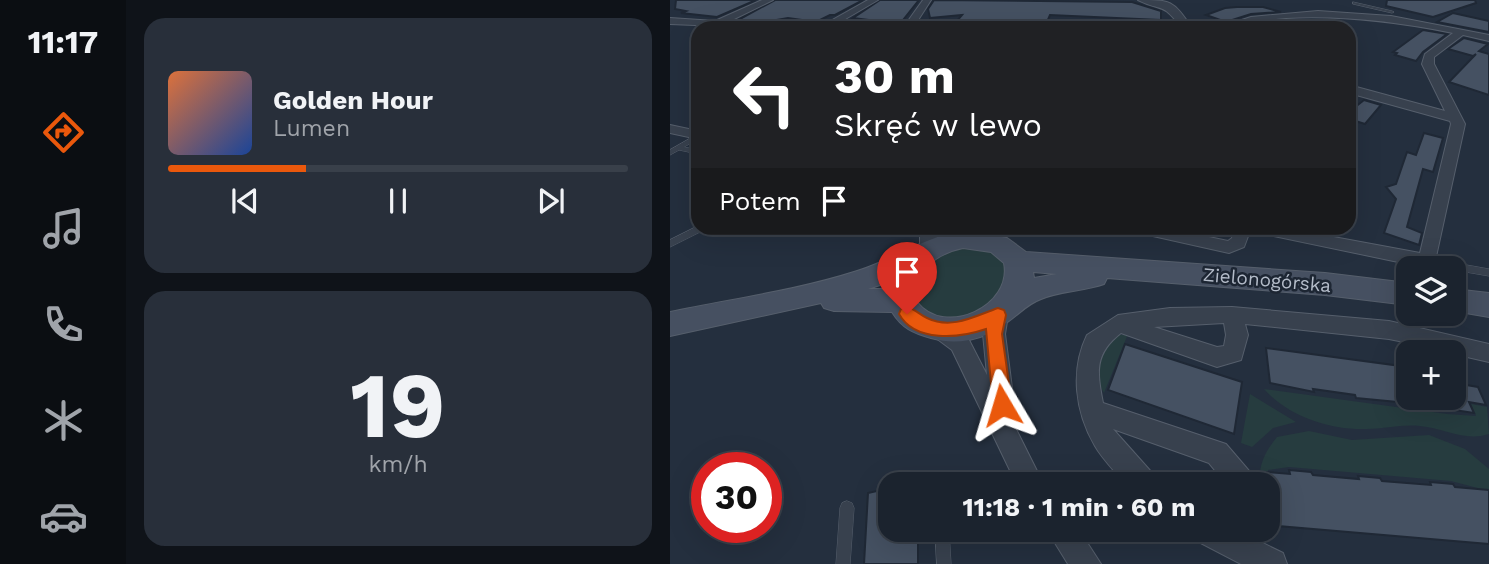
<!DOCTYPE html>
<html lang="pl">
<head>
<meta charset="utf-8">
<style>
  :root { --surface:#1b232e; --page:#282f3a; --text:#f1f3f6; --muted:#a0a4aa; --line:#39404a; --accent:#ea580c }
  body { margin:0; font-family:"Work Sans",sans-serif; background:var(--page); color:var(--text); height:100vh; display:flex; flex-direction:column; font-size:26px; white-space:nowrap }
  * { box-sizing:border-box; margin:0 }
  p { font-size:23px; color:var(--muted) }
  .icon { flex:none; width:38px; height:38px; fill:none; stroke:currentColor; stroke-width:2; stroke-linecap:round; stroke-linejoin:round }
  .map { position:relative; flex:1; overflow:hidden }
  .details { display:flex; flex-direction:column; gap:18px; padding:18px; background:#0f1319; width:544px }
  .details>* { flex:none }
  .top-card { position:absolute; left:21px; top:21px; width:665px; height:214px; border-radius:21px; box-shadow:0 7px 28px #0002,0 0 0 2px var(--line); background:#202124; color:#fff; overflow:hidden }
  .buttons { position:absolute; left:726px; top:256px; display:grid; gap:14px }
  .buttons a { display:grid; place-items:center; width:70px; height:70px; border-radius:14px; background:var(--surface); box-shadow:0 7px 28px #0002,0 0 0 2px var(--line); font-size:35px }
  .speed { position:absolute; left:21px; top:452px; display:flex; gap:14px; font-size:35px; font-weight:700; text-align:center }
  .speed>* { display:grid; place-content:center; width:91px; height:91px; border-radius:50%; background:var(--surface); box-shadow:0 7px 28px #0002,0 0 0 2px var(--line); line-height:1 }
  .speed .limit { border:10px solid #d22; background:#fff; color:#111 }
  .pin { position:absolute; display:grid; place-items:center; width:60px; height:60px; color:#fff; margin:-72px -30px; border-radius:50% 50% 50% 0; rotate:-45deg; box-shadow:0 0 7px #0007 }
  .pin .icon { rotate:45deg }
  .me { position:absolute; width:77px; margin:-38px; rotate:353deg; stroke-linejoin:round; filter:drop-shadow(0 0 5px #0008) }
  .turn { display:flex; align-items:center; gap:24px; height:147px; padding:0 28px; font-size:32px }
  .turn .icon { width:91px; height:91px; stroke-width:2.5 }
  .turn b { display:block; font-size:49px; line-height:60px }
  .then { display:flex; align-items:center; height:66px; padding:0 28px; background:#0003; gap:14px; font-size:26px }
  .details .tile { flex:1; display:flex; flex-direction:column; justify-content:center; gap:10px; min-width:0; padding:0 24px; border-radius:21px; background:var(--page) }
  .details .dial { align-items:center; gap:0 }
  .dial b { font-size:91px; line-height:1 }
  .song { display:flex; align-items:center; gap:21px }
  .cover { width:84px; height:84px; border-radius:10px; background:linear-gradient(135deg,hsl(20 70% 55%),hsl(220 70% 35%)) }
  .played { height:7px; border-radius:4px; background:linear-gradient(90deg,var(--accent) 30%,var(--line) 30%) }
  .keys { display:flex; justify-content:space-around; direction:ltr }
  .trip { position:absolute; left:208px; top:472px; width:402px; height:70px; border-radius:21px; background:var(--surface); box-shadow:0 7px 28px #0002,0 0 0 2px var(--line); font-weight:700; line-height:70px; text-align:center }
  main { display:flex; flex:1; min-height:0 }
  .tabs { display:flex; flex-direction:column; width:126px; justify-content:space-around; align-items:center; background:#0b0e12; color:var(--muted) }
  .tabs .icon { width:49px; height:49px }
  .tabs .active { color:var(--accent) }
  .tabs b { font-size:32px; color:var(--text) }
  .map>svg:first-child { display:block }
</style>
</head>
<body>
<main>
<nav class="tabs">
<b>11:17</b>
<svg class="icon active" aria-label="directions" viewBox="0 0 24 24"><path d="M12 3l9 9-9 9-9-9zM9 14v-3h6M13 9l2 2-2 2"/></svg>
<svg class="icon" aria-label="music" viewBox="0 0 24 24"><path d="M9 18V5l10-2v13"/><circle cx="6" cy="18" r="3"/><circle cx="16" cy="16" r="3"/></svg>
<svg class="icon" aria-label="phone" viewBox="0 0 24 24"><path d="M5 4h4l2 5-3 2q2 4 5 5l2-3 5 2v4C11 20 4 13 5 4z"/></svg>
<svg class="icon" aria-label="climate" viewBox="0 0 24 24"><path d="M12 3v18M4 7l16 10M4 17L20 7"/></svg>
<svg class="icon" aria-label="car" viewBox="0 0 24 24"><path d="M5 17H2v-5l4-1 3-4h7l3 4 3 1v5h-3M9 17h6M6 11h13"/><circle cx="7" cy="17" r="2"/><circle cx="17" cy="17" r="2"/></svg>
</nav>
<section class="details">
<div class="tile">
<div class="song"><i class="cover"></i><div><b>Golden Hour</b><p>Lumen</p></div></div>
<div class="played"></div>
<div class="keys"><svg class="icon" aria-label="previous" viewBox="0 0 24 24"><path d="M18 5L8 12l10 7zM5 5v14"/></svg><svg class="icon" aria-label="pause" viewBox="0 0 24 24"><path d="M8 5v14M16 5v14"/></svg><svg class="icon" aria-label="next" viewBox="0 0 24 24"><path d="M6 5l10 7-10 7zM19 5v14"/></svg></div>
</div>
<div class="tile dial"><b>19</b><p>km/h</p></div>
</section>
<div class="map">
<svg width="819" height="564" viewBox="0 0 819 564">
  <rect width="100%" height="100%" fill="#242f3e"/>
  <g fill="#263c3f">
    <path d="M293,245L321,249L339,264L333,299C294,319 276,335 241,297L253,263Z"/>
    <polygon points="458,334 434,393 423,374 442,336"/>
    <path d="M594,389L777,414L806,416L801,404L817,407L819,434C794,442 774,428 750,426C732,424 714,429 696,429C660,430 618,416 594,389Z"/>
    <polygon points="580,394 626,422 603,428 582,447 571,443"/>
    <path d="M639,431L682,440L759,435L795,449L819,469V491L781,481L619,467L598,470L606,531H600L598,485H590C588,465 595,452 607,437Z"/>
  </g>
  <g fill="#455162" stroke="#1f2835" stroke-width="2">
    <polygon points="6,0 86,0 47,17 11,13 16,11 5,9"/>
    <polygon points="105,0 193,0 165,15 160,15 146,22 118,18 95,22 68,20"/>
    <polygon points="210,0 249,0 233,20 222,23 183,18"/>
    <polygon points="264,0 462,2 491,11 491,20 380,15 377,22 349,21 345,28 281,28 292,15 260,18 258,9"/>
    <polygon points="717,0 805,0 806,3 763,17 716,6"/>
    <polygon points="567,7 593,7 611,12 581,14 556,22 536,15 555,8"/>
    <polygon points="783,13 819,21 819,32 767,22"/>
    <polygon points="641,20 653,23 653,28 573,28 608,21"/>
    <polygon points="753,30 777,34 753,52 746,61 725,55 727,53 723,52"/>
    <polygon points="794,38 818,44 809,51 819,54 819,95 779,82 806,54 803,56 778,49"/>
    <polygon points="694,100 711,105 695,124 679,119 679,112"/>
    <polygon points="754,133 773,138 763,172 753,169 737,227 752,233 749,245 714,233 726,199 716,187 726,184 737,152 746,155"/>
    <polygon points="455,344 572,382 564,434 438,390"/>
    <polygon points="596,348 738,367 738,403 686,398 685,395 643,389 644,392 600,383"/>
    <polygon points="784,369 791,384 808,387 816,405 799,402 804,413 784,410"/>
    <polygon points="619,470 641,472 643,475 689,479 688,476 710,478 712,481 761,485 760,482 772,483 783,484 785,487 819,490 819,544 608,526 597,472 620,474"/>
    <polygon points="220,488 220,530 248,530 248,564 194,564 198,493"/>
  </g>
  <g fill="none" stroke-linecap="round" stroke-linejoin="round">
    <defs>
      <g id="lane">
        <polygon points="683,2 722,11 724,12 722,13 683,4"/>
        <polygon points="28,134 28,139 14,147 28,150 28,154 9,150 0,155 0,150"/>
        <polygon points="28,226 28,228 35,228 34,230 0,247 0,240"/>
        <polygon points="757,258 819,269 819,276 784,270 784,268 774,268 754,263 752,261 754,259"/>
        <polygon points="269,477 274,479 276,485 262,485 264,479"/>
        <polygon points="177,501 182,503 184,508 180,564 166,564 170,508 172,503"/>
        <polygon points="265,530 279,530 281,564 267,564"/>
      </g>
      <g id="street">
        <polygon points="92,0 103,0 58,22 96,25 101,28 0,24 0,18 45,21"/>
        <polygon points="198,0 208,0 160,28 148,28"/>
        <polygon points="253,0 261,0 243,28 233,28"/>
        <path d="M468,0C501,0 503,0 522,28H512C490,0 494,13 468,0Z"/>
        <path d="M648,11L721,16L819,35V41L793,35L764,57V64L795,124L764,266L757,268L580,231L574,247L559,253L465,232L463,228H496L558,241L562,238L564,228H615L750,253L781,124L780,121L679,93V85L775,111L752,64L755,54L783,33C728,22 673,15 616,18C593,19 571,28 547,28L581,17Z"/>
        <polygon points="0,125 28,131 28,139 0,133"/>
        <polygon points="250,228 267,228 268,250 265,255 253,255 250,250"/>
        <polygon points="328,307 335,309 338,315 335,334 346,419 344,425 374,485 347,485 282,350 262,335 258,329 262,323 269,320 298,338 317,375 313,334 321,309"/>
        <path d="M562,307L719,321L819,344V362L784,354V352L719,339L575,324L578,335L571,360L547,367L451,333C424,354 427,372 433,403L556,444L580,472L584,485H557L539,463L443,429L484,475L487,485H456C446,472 433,460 425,446C405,412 400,370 417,335L448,315L500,308ZM554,323L556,335L554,346L547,347L484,327Z"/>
        <polygon points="377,530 409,530 431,564 398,564"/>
        <polygon points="521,530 566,530 613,553 617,564 571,564 525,540"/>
      </g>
      <g id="secondary">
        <path d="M293,230L337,238L356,252L655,273L738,283V305L655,295L437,278L434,284C414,291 390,291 371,299C357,304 348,315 336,323C314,340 287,346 261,338C243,333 232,328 222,312L164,311L154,308L151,303L0,336V312C61,299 124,291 184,272C222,261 254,237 293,230ZM293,248L321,252L334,263C343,306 275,338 247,302C238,273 268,253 293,248ZM363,272L387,274L364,278ZM219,282L217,289H198Z"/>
        <polygon points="784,289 819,293 819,317 784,311"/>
      </g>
    </defs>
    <use href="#lane" stroke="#565f6c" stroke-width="1"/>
    <use href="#street" stroke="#565f6c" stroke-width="2"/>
    <use href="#secondary" stroke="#565f6c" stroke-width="2"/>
    <use href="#lane" fill="#38414e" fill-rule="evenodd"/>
    <use href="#street" fill="#38414e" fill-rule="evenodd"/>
    <use href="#secondary" fill="#465061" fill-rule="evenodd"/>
  </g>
  <path fill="#ea580c" stroke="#983908" stroke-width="2" d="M237,307C245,309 250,315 257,318C282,330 305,316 328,308L334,310L336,315L332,334L342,405L339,411L332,414L326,411L323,405L316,329C290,338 245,343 229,314L231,309Z"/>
  <g text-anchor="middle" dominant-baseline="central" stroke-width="5" stroke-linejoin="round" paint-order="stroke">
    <g font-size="19" fill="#b4bcc9" stroke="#1d2633">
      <text transform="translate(597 280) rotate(5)">Zielonogórska</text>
    </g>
  </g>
</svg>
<div class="buttons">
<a><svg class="icon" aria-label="layers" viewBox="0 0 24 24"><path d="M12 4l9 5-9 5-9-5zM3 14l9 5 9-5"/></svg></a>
<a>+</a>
</div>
<div class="speed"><div class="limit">30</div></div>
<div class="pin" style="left:237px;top:314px;background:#d93025"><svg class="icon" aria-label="arrive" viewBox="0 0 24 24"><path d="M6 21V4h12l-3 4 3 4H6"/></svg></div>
<svg class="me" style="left:332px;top:405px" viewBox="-20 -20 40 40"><path d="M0-17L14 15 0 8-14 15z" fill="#ea580c" stroke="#fff" stroke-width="4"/></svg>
<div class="trip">11:18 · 1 min · 60 m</div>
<div class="top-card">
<div class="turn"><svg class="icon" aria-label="left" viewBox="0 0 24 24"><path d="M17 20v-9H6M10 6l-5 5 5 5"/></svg><div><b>30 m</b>Skręć w lewo</div></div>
<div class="then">Potem<svg class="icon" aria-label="arrive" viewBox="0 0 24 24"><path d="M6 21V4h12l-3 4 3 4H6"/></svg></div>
</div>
</div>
</main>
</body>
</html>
